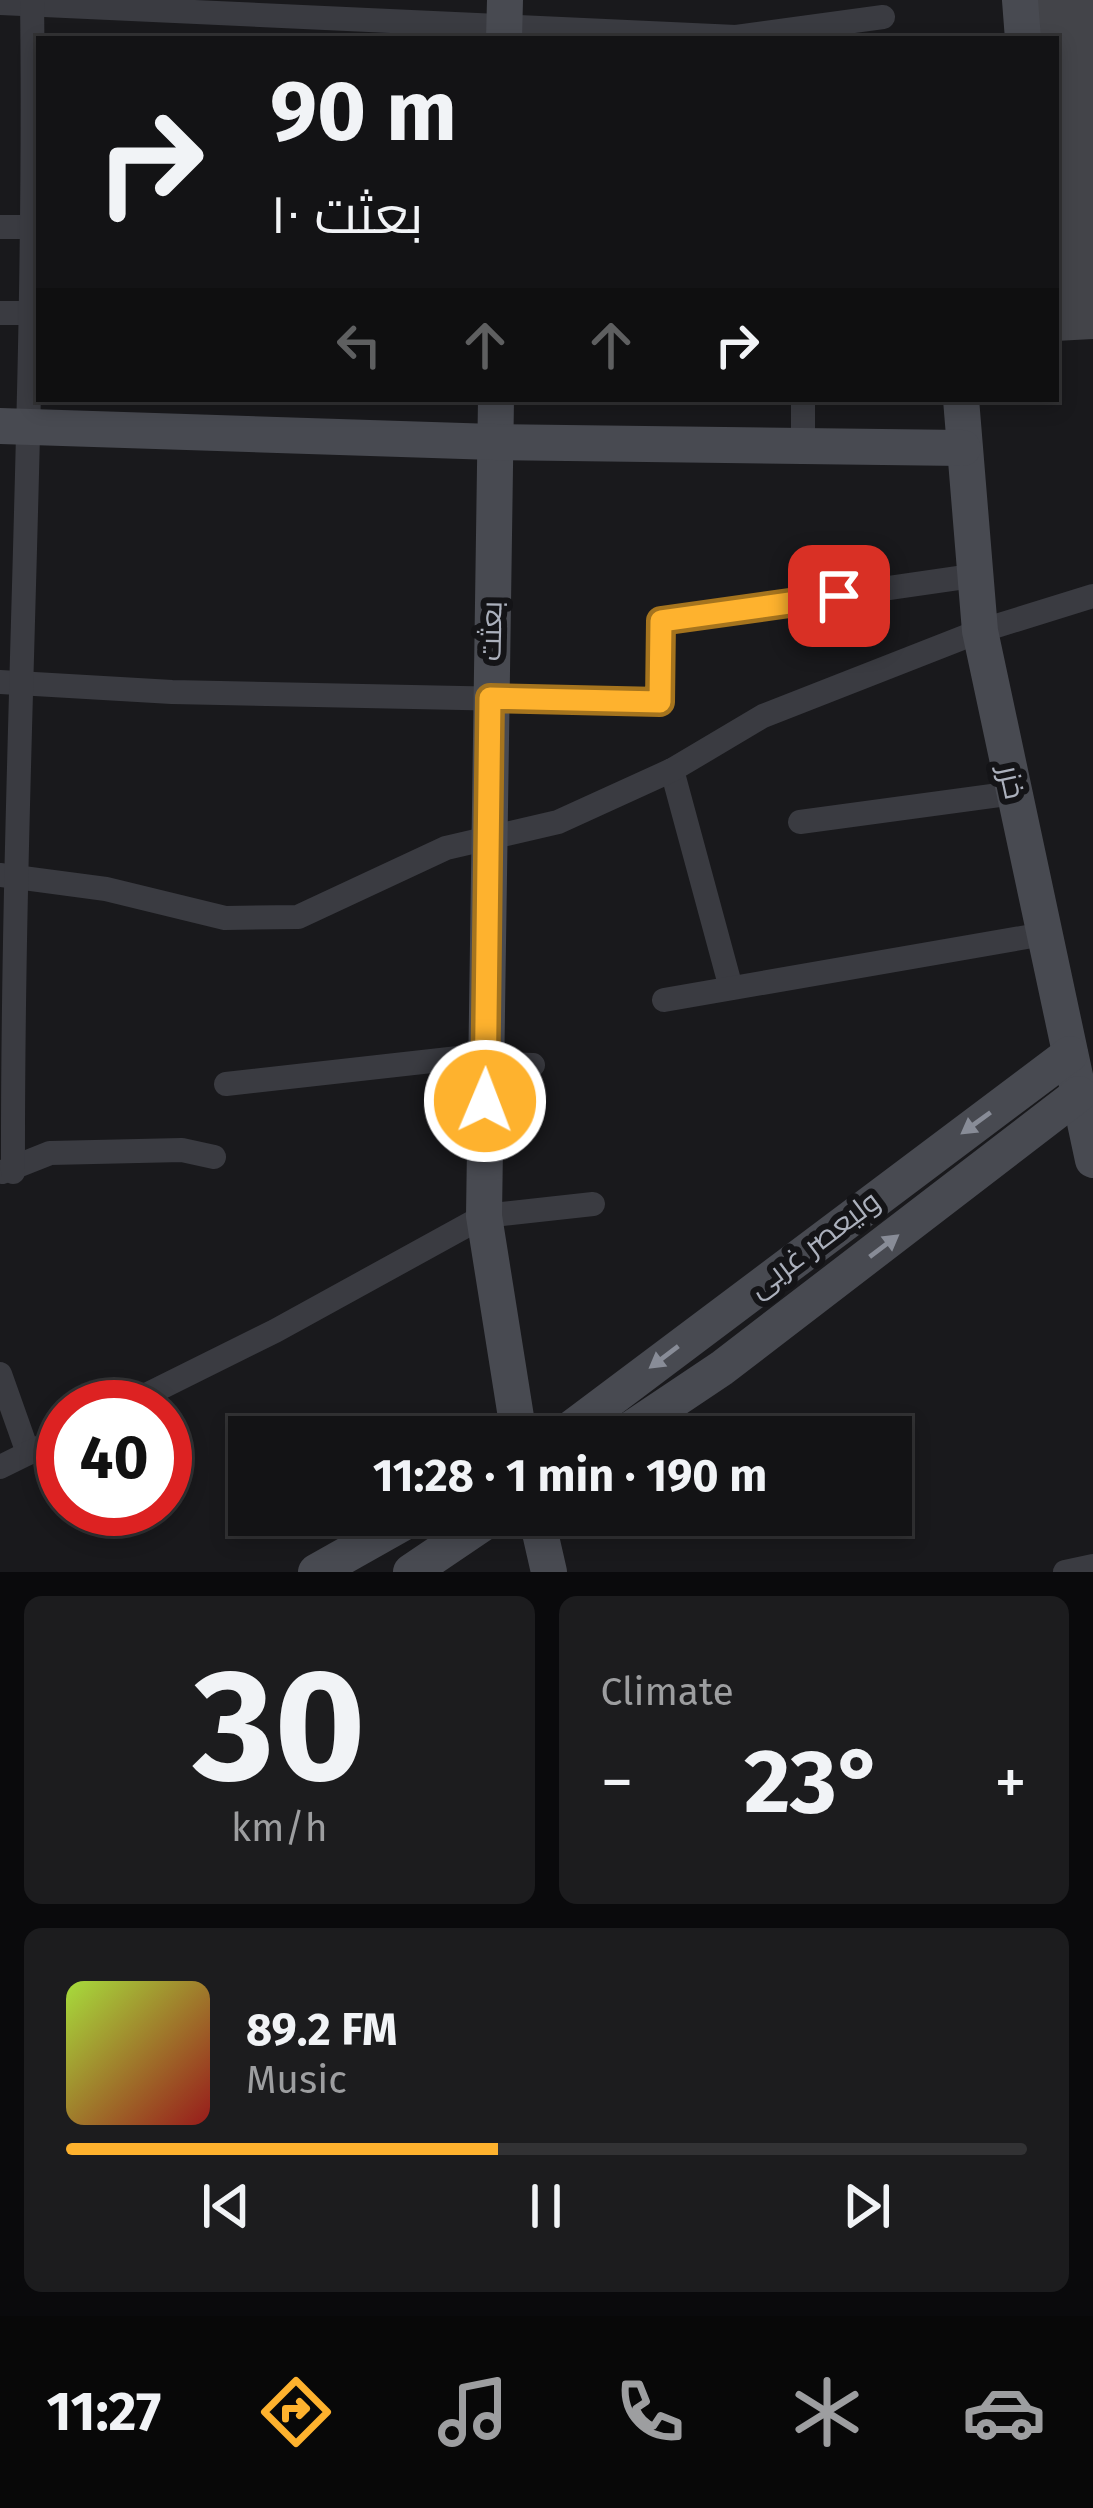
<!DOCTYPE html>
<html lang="en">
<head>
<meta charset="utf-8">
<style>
  :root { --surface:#131315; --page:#1c1c1e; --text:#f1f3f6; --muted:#9d9ea0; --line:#323234; --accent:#feb22e }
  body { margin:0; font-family:"Fira Sans",Cairo,sans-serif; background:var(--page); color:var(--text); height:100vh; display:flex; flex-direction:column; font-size:45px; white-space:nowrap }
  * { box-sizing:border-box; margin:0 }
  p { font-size:39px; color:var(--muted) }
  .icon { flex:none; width:66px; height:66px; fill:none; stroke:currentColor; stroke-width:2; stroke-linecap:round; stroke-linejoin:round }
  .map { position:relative; height:1572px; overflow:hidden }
  .sheet { display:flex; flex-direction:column; gap:24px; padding:24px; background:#0a0a0c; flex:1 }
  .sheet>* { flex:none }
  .banner { position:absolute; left:36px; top:36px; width:1023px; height:366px; border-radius:0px; box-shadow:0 6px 18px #0003,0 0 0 3px var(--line); background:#131315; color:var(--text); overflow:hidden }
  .speed { position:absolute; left:36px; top:1380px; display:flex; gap:24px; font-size:60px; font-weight:700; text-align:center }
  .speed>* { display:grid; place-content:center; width:156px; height:156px; border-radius:50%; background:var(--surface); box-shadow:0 6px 18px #0003,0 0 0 3px var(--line); line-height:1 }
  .speed .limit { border:18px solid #d22; background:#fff; color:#111 }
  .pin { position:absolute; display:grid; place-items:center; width:102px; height:102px; color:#fff; margin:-51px; border-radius:24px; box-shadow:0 6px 18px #0006 }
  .me { position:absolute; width:132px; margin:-66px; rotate:1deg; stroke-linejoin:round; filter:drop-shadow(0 0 9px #0008) }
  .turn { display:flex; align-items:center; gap:42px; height:252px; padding:0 36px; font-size:54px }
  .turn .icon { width:156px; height:156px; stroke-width:2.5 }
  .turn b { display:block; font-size:84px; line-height:102px }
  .lanes { display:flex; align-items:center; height:114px; padding:0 36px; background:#0003; justify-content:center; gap:60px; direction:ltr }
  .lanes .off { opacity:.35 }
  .big { font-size:90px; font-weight:700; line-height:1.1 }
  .sheet .card { flex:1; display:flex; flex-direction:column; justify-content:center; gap:18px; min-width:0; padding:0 42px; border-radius:18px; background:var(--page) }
  .sheet .dial { align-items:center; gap:0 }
  .dial b { font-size:156px; line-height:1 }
  .song { display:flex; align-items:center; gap:36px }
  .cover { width:144px; height:144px; border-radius:18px; background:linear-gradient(135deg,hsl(80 70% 55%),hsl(0 70% 35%)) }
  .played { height:12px; border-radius:6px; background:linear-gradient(90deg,var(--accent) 45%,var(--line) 45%) }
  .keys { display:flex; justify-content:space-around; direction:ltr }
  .heat { display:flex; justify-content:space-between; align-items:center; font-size:66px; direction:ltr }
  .sheet .tiles { flex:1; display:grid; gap:24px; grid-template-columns:1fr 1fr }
  .card:last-child { grid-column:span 2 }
  .trip { position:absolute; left:228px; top:1416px; width:684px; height:120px; border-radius:0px; background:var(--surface); box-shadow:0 6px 18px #0003,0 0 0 3px var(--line); font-weight:700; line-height:120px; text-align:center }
  .dock { display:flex; height:192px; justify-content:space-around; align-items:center; background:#080808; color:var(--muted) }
  .dock .icon { width:84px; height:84px }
  .dock .active { color:var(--accent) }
  .dock b { font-size:54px; color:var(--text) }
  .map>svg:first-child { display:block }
</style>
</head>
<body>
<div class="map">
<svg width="1093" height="1572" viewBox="0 0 1093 1572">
  <rect width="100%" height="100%" fill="#19191c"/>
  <polygon fill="#434449" points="1031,0 1093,0 1093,339 1056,341 1056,39 1034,39"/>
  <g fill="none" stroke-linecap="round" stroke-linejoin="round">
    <g stroke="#3a3b41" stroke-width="24">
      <polyline points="0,3 736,37 883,17"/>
      <polyline points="0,227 39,227"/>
      <polyline points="0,313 30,313"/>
      <polyline points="803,399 803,446"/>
      <polyline points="0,682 172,692 660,702 661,621 972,576"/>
      <polyline points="672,770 731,988"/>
      <polyline points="800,822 1014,793"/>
      <polyline points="0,875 106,889 225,918 298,917 446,848 558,822 672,770 763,716 980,631 1093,596"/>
      <polyline points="664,1000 1044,934"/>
      <polyline points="485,1063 533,1065"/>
      <polyline points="226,1084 485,1055"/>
      <polyline points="2,1172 50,1153 182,1150 214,1157"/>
      <path d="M13,1172C12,781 37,391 32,0"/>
      <polyline points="0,1374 28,1453"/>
      <polyline points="122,1407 275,1331 484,1216 593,1204"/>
      <polyline points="0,1467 63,1436"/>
      <polyline points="1065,1572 1093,1566"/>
    </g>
    <g stroke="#484a51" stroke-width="36">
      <polyline points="1020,0 1023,39"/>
      <polyline points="504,39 505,0"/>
      <polyline points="496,399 484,1216 519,1436"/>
      <polyline points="961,399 980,631 1093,1160"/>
      <polyline points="0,426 494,442 963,448"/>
      <polyline points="560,1437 1070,1054"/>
      <polyline points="619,1437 722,1368 1079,1094"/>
      <polyline points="536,1515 549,1572"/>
      <polyline points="316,1572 417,1515"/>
      <polyline points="411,1572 495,1515"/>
    </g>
  </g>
  <defs><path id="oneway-solid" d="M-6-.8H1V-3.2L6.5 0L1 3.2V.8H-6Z" transform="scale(3)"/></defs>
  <g fill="#888c97">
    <use href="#oneway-solid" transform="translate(976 1123) rotate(144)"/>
    <use href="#oneway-solid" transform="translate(884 1246) rotate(-37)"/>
    <use href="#oneway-solid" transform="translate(664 1357) rotate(143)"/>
  </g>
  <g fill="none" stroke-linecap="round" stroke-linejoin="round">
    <defs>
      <polyline id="route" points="485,1101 490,698 660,702 661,621 839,596"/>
    </defs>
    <use href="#route" stroke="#a5741e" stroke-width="30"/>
    <use href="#route" stroke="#feb22e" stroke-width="21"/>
  </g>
  <g text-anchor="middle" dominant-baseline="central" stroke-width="12" stroke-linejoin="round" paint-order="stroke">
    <g font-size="30" fill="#abb0bc" stroke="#141417">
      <text transform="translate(491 631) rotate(-89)">بعثت</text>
      <text transform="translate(1012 782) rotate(78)">خزر</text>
      <text transform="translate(814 1244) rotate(-37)">ولیعصر غربی</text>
    </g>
  </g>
</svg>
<div class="speed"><div class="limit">40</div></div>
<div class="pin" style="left:839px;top:596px;background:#d93025"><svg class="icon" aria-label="arrive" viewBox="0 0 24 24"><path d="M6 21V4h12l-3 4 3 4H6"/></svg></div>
<svg class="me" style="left:485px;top:1101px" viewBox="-20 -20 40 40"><circle r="17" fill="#feb22e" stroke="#fff" stroke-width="3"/><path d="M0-11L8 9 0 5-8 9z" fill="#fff"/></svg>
<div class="trip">11:28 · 1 min · 190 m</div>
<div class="banner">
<div class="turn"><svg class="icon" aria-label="right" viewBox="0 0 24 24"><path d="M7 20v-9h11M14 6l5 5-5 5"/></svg><div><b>90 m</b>بعثت ۱۰</div></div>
<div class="lanes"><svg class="icon off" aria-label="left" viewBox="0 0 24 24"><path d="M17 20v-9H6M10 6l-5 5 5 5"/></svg><svg class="icon off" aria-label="ahead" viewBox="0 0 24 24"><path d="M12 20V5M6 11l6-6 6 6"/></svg><svg class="icon off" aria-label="ahead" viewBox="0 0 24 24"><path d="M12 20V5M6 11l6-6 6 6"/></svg><svg class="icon" aria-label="right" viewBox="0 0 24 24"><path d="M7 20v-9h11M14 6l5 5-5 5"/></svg></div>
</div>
</div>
<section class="sheet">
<div class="tiles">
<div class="card dial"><b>30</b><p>km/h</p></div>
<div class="card"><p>Climate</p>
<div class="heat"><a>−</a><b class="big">23°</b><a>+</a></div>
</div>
<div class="card">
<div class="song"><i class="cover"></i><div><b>89.2 FM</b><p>Music</p></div></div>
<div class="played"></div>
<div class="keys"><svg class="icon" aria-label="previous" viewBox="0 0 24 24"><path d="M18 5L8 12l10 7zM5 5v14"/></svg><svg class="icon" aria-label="pause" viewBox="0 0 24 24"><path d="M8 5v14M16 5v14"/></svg><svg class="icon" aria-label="next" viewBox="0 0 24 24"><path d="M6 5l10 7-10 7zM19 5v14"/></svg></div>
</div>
</div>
</section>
<nav class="dock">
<b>11:27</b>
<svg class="icon active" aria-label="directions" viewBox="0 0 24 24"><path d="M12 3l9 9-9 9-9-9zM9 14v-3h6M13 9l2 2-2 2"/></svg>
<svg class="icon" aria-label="music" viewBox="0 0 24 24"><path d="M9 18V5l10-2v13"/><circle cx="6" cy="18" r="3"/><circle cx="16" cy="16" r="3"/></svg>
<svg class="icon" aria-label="phone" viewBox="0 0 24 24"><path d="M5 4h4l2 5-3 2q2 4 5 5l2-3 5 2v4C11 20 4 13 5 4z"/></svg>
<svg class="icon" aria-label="climate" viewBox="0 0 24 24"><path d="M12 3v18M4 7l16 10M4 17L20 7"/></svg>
<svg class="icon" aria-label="car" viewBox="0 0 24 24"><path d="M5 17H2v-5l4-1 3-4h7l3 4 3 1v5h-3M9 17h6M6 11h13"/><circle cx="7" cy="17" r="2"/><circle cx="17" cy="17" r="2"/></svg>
</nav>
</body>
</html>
